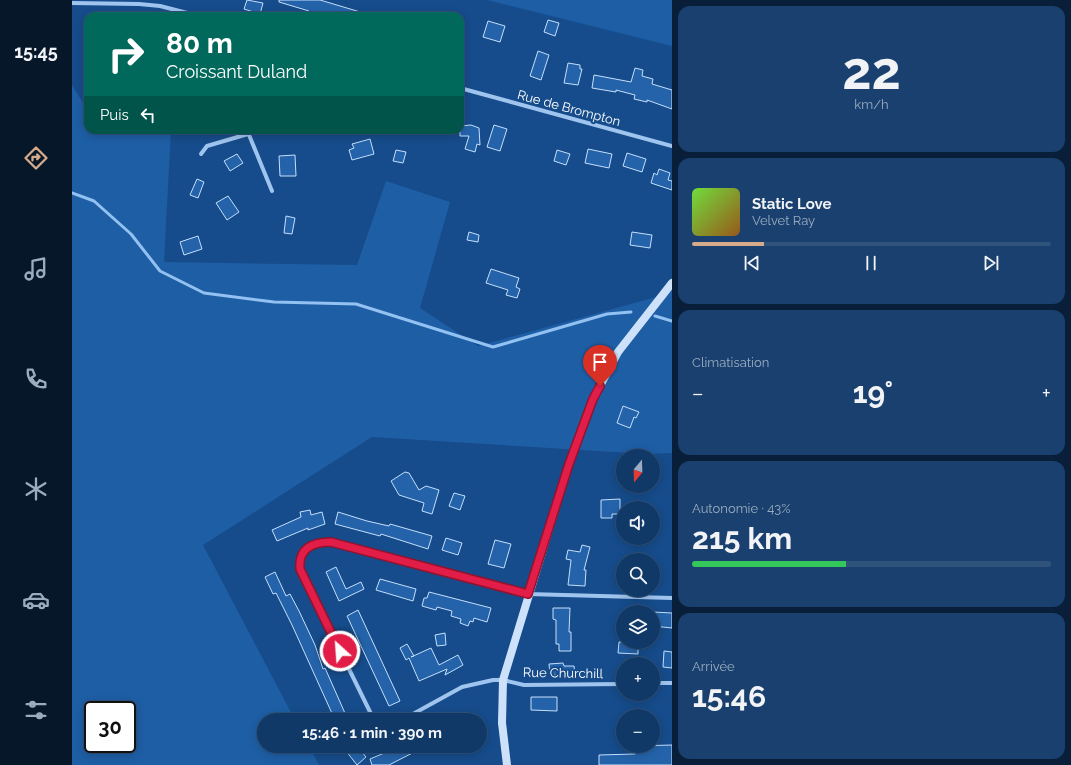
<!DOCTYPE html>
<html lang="fr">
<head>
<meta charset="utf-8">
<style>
  :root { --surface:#103968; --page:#19406e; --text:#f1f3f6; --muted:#9cacc0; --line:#30537c; --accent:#d6ab8b }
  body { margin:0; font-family:Raleway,sans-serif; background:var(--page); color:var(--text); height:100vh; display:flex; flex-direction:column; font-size:15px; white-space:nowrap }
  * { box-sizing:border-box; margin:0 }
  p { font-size:13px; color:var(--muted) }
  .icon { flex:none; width:22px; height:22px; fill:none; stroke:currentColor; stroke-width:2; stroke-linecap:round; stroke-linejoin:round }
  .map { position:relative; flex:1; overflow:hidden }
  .sheet { display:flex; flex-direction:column; gap:6px; padding:6px; background:#091f39; width:399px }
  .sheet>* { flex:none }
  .guide { position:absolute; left:12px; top:12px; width:380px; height:122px; border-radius:12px; box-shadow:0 2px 10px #0003,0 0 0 1px var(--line); background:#00695c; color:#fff; overflow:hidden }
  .needle { width:26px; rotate:199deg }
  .fabs { position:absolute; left:544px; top:449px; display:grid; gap:8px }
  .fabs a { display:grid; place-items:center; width:44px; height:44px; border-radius:50%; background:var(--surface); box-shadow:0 2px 10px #0003,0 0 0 1px var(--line); font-size:20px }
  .speed { position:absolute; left:12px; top:701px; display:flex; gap:8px; font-size:20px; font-weight:700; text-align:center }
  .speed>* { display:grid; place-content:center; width:52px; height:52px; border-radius:50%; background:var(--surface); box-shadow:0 2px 10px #0003,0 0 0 1px var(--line); line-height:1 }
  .speed .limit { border:2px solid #111; border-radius:6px; background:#fff; color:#111 }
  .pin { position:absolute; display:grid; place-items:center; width:34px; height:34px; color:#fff; margin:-41px -17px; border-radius:50% 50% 50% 0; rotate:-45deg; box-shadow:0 0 4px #0007 }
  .pin .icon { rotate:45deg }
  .me { position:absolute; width:44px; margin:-22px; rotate:334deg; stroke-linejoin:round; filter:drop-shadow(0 0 3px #0008) }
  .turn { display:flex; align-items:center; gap:14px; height:84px; padding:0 16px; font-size:18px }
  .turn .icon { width:52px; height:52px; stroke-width:2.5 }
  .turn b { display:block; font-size:28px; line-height:34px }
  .then { display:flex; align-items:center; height:38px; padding:0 16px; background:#0003; gap:8px; font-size:15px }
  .big { font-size:30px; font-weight:700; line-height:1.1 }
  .sheet .card { flex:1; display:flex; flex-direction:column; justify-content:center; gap:6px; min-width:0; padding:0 14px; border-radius:12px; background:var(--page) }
  .sheet .dial { align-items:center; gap:0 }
  .dial b { font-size:52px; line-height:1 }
  .song { display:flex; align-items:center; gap:12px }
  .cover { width:48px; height:48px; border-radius:6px; background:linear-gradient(135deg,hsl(100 70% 55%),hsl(30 70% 35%)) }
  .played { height:4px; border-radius:2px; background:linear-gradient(90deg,var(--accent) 20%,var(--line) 20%) }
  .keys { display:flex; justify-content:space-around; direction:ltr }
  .heat { display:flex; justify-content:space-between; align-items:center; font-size:22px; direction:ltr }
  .charge { height:6px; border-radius:3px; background:linear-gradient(90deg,#34c759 43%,var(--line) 0) }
  .trip { position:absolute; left:185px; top:713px; width:230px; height:40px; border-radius:20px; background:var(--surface); box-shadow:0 2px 10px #0003,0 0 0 1px var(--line); font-weight:700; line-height:40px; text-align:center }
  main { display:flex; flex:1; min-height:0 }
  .tab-bar { display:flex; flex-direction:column; width:72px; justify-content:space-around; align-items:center; background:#06172a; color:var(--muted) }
  .tab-bar .icon { width:28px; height:28px }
  .tab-bar .selected { color:var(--accent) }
  .tab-bar b { font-size:18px; color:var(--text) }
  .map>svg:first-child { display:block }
</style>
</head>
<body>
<main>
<nav class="tab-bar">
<b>15:45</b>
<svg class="icon selected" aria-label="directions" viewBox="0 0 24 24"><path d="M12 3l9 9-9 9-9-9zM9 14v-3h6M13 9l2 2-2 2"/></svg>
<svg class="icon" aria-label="music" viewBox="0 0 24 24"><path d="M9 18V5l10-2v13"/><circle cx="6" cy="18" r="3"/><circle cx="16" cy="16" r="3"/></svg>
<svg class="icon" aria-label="phone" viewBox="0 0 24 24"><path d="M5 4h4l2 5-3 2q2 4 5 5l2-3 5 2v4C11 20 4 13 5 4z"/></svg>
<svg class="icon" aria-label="climate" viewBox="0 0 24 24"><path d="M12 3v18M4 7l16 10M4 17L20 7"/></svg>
<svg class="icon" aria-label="car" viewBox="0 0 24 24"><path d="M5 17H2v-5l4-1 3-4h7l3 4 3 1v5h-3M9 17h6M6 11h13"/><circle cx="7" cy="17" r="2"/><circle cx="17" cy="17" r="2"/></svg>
<svg class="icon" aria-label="filters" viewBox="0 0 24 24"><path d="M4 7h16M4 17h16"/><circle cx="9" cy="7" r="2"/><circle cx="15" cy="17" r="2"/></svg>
</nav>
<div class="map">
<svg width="600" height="765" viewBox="0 0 600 765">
  <rect width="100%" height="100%" fill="#164c8b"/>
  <g fill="#1e5ea5" fill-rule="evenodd">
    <polygon points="415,0 600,0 600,46"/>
    <path d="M0,85L16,111V130H99L92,262L285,265L314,181L378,202L348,308L406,346L588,296L600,286V453L575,454L300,437L131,545L223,720H192V746H237L247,765H0ZM21,710H55V744H21Z"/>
  </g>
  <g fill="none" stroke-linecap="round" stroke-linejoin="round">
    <g stroke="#92c1f2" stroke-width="3">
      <polyline points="0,193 22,201 59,234 88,271 132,293 202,302 284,304 421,347 535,314 559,312"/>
      <polyline points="583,316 600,321"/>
    </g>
  </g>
  <g fill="#2463aa" stroke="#c5dffb">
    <polygon points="175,0 191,3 188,14 172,9"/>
    <polygon points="207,0 248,0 295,14 295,16 236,16 237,11 207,2"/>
    <polygon points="476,20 487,23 483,36 472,32"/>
    <polygon points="416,21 433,26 428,42 411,37"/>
    <polygon points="466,51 477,55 469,80 458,76"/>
    <polygon points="496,63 508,65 508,69 510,69 506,85 492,83"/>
    <polygon points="563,68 571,70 570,76 581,79 580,84 600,90 600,109 575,100 575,102 562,99 563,95 544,90 544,92 520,88 522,75 559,82"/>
    <polygon points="399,125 407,128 408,145 405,144 403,152 393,149 397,136 388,136 388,126"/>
    <polygon points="422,125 435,129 428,151 415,147"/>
    <polygon points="298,139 302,154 280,160 277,150 282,148 280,144"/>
    <polygon points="516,149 540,154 537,168 513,163"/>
    <polygon points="324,150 334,152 331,163 321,161"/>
    <polygon points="485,150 498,154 494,165 482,161"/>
    <polygon points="555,153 574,159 570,172 551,166"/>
    <polygon points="165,154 171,163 158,171 152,161"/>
    <polygon points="223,155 224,176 208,176 207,156"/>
    <polygon points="587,169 598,173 596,180 600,181 600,190 579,183 582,173 585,175"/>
    <polygon points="125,179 132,182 126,198 118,195"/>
    <polygon points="156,196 167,212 155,220 144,203"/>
    <polygon points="214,216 223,218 220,234 212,233"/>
    <polygon points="397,232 407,235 406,242 395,240"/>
    <polygon points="560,232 580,235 578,248 558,245"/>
    <polygon points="126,236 130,249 112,255 108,242"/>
    <polygon points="419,269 447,278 444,287 448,289 445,298 434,295 436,290 414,283"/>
    <polygon points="551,406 567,412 564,418 562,417 558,428 545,423"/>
    <polygon points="333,472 337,473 347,490 354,486 367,490 360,514 350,511 352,503 327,495 319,481"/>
    <polygon points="382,493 393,496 388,510 377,506"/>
    <polygon points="548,499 548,514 540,514 540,518 529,518 529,500"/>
    <polygon points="238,510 239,515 250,512 253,524 236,530 236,528 205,541 200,530 229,517 228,512"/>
    <polygon points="266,512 295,521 317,526 318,524 360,536 356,549 309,534 308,536 263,524"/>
    <polygon points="374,538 390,543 386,555 370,550"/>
    <polygon points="423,540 439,544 432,568 416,564"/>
    <polygon points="510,545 518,547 512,570 514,570 513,586 496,585 499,560 494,559 496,550 508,552"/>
    <polygon points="264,567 274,589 289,582 292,589 267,601 254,572"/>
    <polygon points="203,572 214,596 218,594 227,611 243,645 251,669 253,668 276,720 263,720 220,625 204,593 201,594 193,577"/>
    <polygon points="308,579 344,589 341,601 304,590"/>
    <polygon points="357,592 419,608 415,622 402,618 401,622 398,621 396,626 388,623 389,619 379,616 380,611 365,607 364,610 350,606 352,598 355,598"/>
    <polygon points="481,608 498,608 497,632 499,632 499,651 487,651 487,644 484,644 484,620 481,619"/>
    <polygon points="286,610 328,701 317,706 275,616"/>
    <polygon points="581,612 600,613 600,628 581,626"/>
    <polygon points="373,633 374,645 365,646 363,635"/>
    <polygon points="547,642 566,642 566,654 546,653"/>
    <polygon points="335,644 342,656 339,657 359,648 367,665 386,655 391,665 373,675 375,669 347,681 337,658 334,660 328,648"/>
    <polygon points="592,651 600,652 600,668 591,667"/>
    <polygon points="491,663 492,666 502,666 503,673 478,675 477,664"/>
    <polygon points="459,697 485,697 485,711 459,710"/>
    <polygon points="600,745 600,765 527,765 527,755 563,754 563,746"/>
    <polygon points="280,746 285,746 294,757 285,765 274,751"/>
    <polygon points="329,746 354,746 317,765 300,765 298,759"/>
  </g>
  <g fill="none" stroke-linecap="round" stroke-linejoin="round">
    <g stroke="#9fc5ef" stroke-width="4">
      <polyline points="0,3 67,4 88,6 127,16"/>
      <polyline points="388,88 600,146"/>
      <polyline points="175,130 200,191"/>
      <polyline points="129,154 135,146 176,134"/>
      <polyline points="581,683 600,683"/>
      <path d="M302,720L228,569C226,548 241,542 259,542L456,594L600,598"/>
      <polyline points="330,720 390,687 421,680 431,680 452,685 551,684"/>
    </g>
    <polyline stroke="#cde2fa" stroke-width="8" points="435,765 430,723 431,680 497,464 521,399 546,352 600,283"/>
  </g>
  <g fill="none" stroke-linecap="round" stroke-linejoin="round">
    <defs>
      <path id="route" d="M268,651L228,569C226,548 241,542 259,542L456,594L497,464L521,399L528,386"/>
    </defs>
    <use href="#route" stroke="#92132f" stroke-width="10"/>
    <use href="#route" stroke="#e11d48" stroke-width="7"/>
  </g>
  <g text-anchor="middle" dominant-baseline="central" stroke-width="4" stroke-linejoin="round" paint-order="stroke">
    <g font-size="13" fill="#fff" stroke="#164c8b">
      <text transform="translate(497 108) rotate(15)">Rue de Brompton</text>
      <text transform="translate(491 673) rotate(1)">Rue Churchill</text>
    </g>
  </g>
</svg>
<div class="fabs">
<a><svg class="needle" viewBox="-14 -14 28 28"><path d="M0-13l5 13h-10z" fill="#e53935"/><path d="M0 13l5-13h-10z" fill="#9cacc0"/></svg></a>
<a><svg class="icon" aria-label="sound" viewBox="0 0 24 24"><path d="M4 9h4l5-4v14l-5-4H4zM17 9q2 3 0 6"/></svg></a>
<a><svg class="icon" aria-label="search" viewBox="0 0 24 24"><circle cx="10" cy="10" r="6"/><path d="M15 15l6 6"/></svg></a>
<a><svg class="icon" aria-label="layers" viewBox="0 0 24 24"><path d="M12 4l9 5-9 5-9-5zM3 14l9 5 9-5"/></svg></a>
<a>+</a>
<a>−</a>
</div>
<div class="speed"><div class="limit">30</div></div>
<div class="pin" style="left:528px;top:386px;background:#d93025"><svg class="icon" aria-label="arrive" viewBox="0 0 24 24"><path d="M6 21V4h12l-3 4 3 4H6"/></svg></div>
<svg class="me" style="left:268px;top:651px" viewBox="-20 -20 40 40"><circle r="17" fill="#e11d48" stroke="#fff" stroke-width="3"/><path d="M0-11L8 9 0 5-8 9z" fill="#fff"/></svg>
<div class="trip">15:46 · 1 min · 390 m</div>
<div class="guide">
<div class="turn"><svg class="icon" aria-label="right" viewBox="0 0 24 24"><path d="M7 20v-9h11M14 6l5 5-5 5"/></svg><div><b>80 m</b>Croissant Duland</div></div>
<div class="then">Puis<svg class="icon" aria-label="left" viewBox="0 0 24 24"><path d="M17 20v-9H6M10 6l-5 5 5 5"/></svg></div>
</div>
</div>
<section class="sheet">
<div class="card dial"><b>22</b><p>km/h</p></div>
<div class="card">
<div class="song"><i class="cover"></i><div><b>Static Love</b><p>Velvet Ray</p></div></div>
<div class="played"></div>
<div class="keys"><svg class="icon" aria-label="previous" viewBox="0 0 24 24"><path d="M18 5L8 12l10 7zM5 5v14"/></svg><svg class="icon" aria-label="pause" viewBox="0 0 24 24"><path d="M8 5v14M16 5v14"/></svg><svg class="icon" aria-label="next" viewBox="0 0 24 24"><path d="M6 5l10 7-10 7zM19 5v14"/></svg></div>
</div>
<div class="card"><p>Climatisation</p>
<div class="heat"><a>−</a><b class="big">19°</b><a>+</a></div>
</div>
<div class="card"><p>Autonomie · 43%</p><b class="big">215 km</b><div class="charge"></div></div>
<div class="card"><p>Arrivée</p><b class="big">15:46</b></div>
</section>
</main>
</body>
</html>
